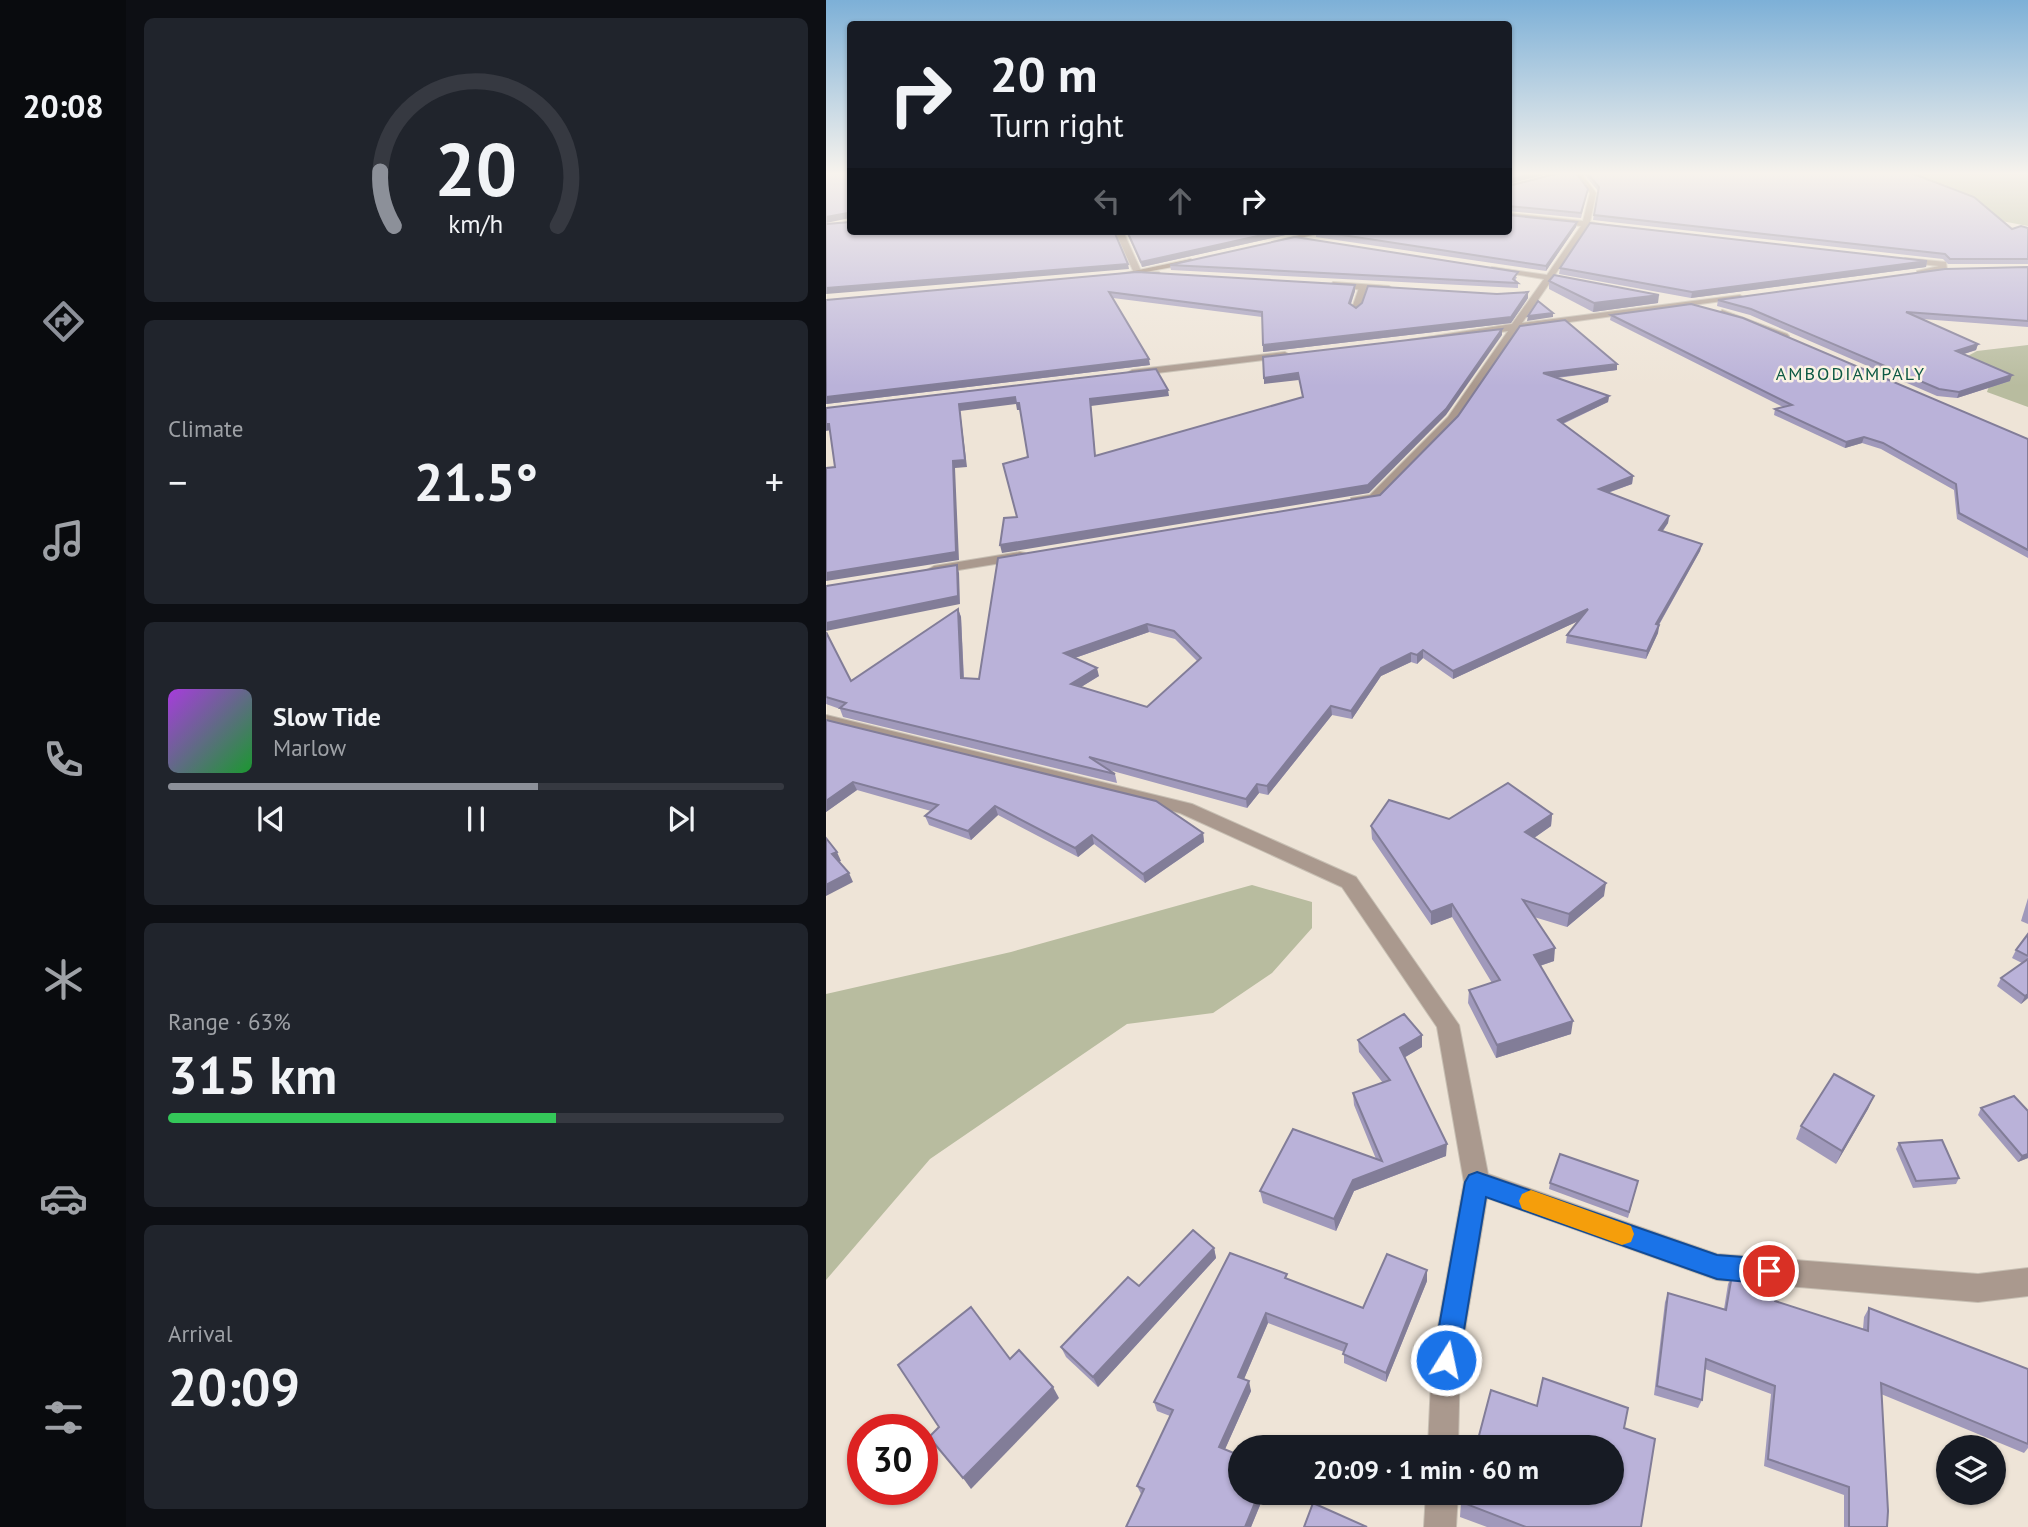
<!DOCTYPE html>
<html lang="en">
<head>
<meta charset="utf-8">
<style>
  :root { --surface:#171b24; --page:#20242c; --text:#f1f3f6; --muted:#9ea1a6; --line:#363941; --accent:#8c9099 }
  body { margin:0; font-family:"PT Sans",sans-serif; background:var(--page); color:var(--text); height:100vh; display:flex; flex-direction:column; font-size:26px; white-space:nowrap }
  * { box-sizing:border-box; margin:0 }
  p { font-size:23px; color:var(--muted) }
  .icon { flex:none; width:38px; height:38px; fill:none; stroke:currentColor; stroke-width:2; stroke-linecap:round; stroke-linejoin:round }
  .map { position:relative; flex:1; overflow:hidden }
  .side { display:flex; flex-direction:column; gap:18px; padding:18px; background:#0d0f14; width:700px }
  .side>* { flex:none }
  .guide { position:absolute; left:21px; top:21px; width:665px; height:214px; border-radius:7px; box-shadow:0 2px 5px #0004; background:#171b24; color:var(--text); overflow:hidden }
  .controls { position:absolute; left:1110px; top:1435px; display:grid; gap:14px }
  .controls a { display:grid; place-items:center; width:70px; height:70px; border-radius:50%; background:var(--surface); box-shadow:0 2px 5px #0004; font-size:35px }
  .speed { position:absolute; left:21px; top:1414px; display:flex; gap:14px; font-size:35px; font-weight:700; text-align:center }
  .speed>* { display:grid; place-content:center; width:91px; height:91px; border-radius:50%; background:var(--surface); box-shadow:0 2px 5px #0004; line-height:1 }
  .speed .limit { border:10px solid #d22; background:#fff; color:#111 }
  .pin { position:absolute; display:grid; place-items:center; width:60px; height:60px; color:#fff; margin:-30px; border:4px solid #fff; border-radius:50%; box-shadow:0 2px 7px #0007 }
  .me { position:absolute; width:77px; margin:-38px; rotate:10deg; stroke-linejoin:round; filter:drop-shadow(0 0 5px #0008) }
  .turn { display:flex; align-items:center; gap:24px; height:147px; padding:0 28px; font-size:32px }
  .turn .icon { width:91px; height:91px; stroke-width:2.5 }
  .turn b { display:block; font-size:49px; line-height:60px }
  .lanes { display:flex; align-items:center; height:66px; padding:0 28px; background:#0003; justify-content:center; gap:35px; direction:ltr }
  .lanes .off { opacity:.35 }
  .big { font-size:52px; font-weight:700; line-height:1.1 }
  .side .tile { flex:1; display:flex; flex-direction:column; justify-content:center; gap:10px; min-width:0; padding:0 24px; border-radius:10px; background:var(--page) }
  .side .dial { align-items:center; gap:0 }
  .dial svg { height:182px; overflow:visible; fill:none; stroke:var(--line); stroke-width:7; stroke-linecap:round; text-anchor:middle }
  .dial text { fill:var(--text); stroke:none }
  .song { display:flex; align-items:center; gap:21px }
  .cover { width:84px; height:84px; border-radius:10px; background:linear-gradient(135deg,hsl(280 70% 55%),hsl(130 70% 35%)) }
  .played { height:7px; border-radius:4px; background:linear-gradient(90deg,var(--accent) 60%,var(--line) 60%) }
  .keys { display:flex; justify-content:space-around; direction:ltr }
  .heat { display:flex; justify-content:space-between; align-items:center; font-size:38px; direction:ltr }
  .charge { height:10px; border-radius:5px; background:linear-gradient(90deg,#34c759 63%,var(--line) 0) }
  .trip { position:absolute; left:402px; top:1435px; width:396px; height:70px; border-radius:35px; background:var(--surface); box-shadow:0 2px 5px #0004; font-weight:700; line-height:70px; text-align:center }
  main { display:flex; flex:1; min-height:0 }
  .dock { display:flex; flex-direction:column; width:126px; justify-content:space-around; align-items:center; background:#090b0e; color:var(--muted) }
  .dock .icon { width:49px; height:49px }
  .dock .current { color:var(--accent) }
  .dock b { font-size:32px; color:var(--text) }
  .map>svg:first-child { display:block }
</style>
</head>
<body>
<main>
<nav class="dock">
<b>20:08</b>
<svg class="icon current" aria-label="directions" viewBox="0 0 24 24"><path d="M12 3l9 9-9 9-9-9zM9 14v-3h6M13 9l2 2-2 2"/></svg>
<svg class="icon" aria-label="music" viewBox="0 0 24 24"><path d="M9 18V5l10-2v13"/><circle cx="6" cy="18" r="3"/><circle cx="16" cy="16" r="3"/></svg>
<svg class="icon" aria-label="phone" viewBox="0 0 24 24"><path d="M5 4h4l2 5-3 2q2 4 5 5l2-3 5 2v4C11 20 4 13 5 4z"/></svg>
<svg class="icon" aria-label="climate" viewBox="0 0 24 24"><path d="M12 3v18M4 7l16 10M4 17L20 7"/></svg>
<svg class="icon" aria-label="car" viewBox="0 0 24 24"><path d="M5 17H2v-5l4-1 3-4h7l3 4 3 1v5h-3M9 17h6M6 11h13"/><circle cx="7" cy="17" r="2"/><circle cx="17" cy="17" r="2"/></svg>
<svg class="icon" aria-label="filters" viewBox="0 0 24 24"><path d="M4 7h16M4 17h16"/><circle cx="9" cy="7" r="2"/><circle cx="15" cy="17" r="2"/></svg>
</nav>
<section class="side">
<div class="tile dial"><svg viewBox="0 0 100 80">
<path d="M14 69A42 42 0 1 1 86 69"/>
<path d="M14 69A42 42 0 0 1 8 45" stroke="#8c9099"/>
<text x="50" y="56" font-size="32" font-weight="700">20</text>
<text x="50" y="72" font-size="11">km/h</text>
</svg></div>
<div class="tile"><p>Climate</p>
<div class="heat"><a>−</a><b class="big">21.5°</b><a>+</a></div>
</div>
<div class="tile">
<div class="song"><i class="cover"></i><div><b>Slow Tide</b><p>Marlow</p></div></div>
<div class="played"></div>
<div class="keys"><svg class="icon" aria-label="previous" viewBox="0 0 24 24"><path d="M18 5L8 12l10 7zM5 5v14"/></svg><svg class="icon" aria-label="pause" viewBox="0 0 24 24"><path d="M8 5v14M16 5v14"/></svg><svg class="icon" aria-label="next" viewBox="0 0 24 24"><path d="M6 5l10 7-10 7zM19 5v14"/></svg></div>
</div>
<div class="tile"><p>Range · 63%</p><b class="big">315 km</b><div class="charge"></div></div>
<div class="tile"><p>Arrival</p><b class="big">20:09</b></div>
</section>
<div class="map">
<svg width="1202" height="1527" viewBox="0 0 1202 1527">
  <rect width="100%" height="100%" fill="#eee4d7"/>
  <g fill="#b8bc9f">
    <polygon points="877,173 1202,173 1202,226 1165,219"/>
    <polygon points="1202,345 1202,407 1161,392 1167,374 1138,358 1151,351"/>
    <polygon points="426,885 486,902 486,928 446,973 387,1013 301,1024 104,1159 0,1280 0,994 185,952"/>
  </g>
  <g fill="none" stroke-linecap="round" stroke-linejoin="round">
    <defs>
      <polygon id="lane" points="534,285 541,287 534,308 530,311 526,308"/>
      <g id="street">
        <polygon points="749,173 755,173 770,193 764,222 791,227 787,229 762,226 728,276 735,279 725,281 696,323 914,295 918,298 692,329 630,421 552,501 525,504 525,498 544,495 622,417 682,331 587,343 582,340 686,324 718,279 669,271 666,267 721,275 755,226 682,217 682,213 757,221 764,193"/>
        <polygon points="289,231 297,231 315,271 333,272 336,276 309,275"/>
        <polygon points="1079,258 1120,262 1121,270 1091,275 1091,271 1113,266 1076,262"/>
        <polygon points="507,282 563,286 567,289 563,292 504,287"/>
        <polygon points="896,310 961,334 963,336 955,338 893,315"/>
        <polygon points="459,352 464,355 462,357 306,376 301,373 306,370"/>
        <polygon points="194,552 199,553 199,559 108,574 101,570 108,566"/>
        <polygon points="0,715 366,804 530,877 633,1025 662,1174 891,1254 1152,1274 1202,1268 1202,1296 1152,1302 891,1280 661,1198 634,1360 632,1447 602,1447 606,1360 638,1182 611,1027 516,887 354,813 0,725"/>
        <polygon points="600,1493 632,1493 630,1527 598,1527"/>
      </g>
      <g id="secondary">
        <polygon points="735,173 744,173 682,189 682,185"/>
        <polygon points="489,231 503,231 450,244 446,242"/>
        <polygon points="365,259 368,263 293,277 289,275"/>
      </g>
    </defs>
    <use href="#lane" stroke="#c7bfb3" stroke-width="2"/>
    <use href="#street" stroke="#c7bfb3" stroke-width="2"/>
    <use href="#secondary" stroke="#c7bfb3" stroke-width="2"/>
    <use href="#lane" fill="#aa998e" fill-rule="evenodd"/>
    <use href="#street" fill="#aa998e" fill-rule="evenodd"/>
    <use href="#secondary" fill="#8c7464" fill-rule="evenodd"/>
  </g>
  <g fill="#a099bb" fill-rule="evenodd">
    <polygon points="757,173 1116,173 1089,174 1186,229 1202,228 1202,264 1122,264 1117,259 767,220 772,191"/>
    <polygon points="682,186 762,189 755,218 682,211"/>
    <polygon points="751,222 750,227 720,271 490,237 490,231"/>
    <polygon points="300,231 477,231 316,267"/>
    <polygon points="1101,261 1100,267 865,298 733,274 734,268"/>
    <polygon points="344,265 691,277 689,281 692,283 692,288 345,270"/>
    <polygon points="1202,267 1202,327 1096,319 1152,344 1150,350 1138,354 1184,381 1131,398 1111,396 924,315 891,306 892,300"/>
    <polygon points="723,281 832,303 767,312 723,289"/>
    <polygon points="529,285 529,291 525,304 530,308 702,298 685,323 437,352 436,317 287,298 324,365 0,404 0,300"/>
    <polygon points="785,315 1202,439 1202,558 1131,519 1128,490 1055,449 1036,443 1019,448 948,415 949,409 957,407 784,320"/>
    <path d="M694,326L791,364V370L731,378L783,396L782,402L737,424L807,476L806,484L782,493L843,516L842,523L837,531L876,544L874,551L833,625L832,633L820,659L740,643L741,635L752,621L627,679L597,658L591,664L585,662L555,676L526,719L506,715L442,795L433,793L421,808L283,770L289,774L291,783L17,717L14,709L0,704V632L25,681L132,609L135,617L138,678L153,679L554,495L632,416ZM323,632L349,639L371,661L321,707L255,687L273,676L249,658Z"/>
    <polygon points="0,720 377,833 378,842 319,883 268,844 252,857 172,815 145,840 103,825 99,816 105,811 31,790 0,812"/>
    <polygon points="726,814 725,826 708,838 778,896 741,927 708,917 728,961 714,966 745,1034 670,1058 642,1003 643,990 666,983 626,917 605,925 546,839 545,826 623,819"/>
    <polygon points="1202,898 1202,924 1195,921"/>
    <polygon points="1202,934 1202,998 1195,1004 1171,986 1175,978 1196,963 1186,958 1190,950"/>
    <polygon points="596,1035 596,1047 578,1058 620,1156 528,1191 510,1231 437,1203 434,1191 550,1159 528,1105 527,1093 557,1083 533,1052 532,1040"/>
    <polygon points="1048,1096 1042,1109 1010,1164 970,1139 975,1126"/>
    <polygon points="1155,1108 1202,1158 1192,1162 1152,1115"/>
    <polygon points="1073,1143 1133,1178 1130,1184 1087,1188 1070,1149"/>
    <polygon points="812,1181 802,1218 723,1189 724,1183"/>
    <polygon points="388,1248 390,1258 272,1387 240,1357 235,1347 313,1286"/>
    <polygon points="906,1275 949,1301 1037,1329 1038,1317 1043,1308 1202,1369 1202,1448 1198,1453 1055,1394 1061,1527 1018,1527 1018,1495 938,1466 945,1394 879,1369 876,1400 872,1408 828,1395 839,1302 842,1293 898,1309 902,1284"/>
    <polygon points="462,1279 537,1308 601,1281 560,1382 518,1363 518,1352 442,1323 418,1379 425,1391 399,1449 415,1493 439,1493 425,1527 315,1494 311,1486 344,1416 331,1411 328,1402"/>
    <polygon points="711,1406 798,1428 815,1527 661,1527 634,1517 635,1502"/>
  </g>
  <g fill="#827d98">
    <polygon points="710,173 726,173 682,184 682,180"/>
    <polygon points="1079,173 1116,173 1078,175"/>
    <polygon points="22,213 24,218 0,223 0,217"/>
    <polygon points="751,222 750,227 720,271 720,266"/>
    <polygon points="454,231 477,231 316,267 315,262"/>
    <polygon points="1101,261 1100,267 865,298 866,292"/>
    <polygon points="302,264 303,269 0,294 0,288"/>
    <polygon points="529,285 529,291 523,309 523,303"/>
    <polygon points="702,292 702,298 685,323 437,352 437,345"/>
    <polygon points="833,295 832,303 767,312 768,303"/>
    <polygon points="727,313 727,317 701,321 702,316"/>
    <polygon points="676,329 676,335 620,415 543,493 176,553 174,545"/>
    <polygon points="1152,344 1150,350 1128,357 1130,351"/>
    <polygon points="323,359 324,365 0,404 0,397"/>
    <polygon points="791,364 791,370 717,379 717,373"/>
    <polygon points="472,373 473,380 438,384 438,378"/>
    <polygon points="1186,375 1184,381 1131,398 1133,392"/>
    <polygon points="342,390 343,396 265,406 270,463 264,399"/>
    <polygon points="783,396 782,402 731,426 732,420"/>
    <polygon points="189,397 193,403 195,410 191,410 190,404 134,411 141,467 129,468 133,560 0,581 0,573 127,461 133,404"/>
    <polygon points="0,424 3,424 5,430 0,431"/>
    <polygon points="1038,437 1036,443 1019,448 1020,442"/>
    <polygon points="807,476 806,484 772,496 773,489"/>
    <polygon points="843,516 842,523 832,537 833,530"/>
    <polygon points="876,544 874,551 828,633 830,624"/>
    <polygon points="131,565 133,573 134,604 0,631 0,623"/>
    <polygon points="132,609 135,617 138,687 135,678"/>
    <polygon points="762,609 761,617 627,679 627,671"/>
    <polygon points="321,624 323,632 240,661 238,653"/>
    <polygon points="833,625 832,633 820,659 821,651"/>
    <polygon points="597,650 597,658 591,664 591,655"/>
    <polygon points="585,653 585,662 555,676 526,719 525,711 555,668"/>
    <polygon points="271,668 273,676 247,692 245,684"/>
    <polygon points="505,706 506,715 442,795 441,786"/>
    <polygon points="27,782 31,790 0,812 0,801"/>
    <polygon points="431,784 433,793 421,808 420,799"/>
    <polygon points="169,806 172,815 145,840 142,831"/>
    <polygon points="726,814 725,826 698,845 699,832"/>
    <polygon points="377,833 378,842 319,883 317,874"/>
    <polygon points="266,835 268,844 252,857 249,848"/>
    <polygon points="11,852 15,861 10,863 6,854"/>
    <polygon points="23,873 27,882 0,896 0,885"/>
    <polygon points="780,883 778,896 741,927 743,914"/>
    <polygon points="626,904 626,917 605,925 605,912"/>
    <polygon points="729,948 728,961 707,968 708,955"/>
    <polygon points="1202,994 1202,998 1195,1004 1199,996"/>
    <polygon points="747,1021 745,1034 670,1058 671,1045"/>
    <polygon points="596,1035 596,1047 574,1060 574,1048"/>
    <polygon points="1048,1096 1042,1109 1010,1164 1016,1151"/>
    <polygon points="621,1144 620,1156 528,1191 510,1231 508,1219 527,1180"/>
    <polygon points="1202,1154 1202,1158 1192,1162 1196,1156"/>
    <polygon points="388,1248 390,1258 272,1387 267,1377"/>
    <polygon points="601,1270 601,1281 560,1382 560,1373"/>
    <polygon points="440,1313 442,1323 415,1386 412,1377"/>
    <polygon points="423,1381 425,1391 396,1456 393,1447"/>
    <polygon points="227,1387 233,1398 145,1489 137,1478"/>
    <polygon points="433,1493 439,1493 425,1527 419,1527"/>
  </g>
  <g fill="#bab2d9" stroke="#827d98" stroke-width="2" fill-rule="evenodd">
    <polygon points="0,173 24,173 24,231 288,231 302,264 0,288 0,224 24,222 22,213 0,217"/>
    <polygon points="682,173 710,173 682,180"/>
    <polygon points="733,173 750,173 762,189 755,213 682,206 682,186"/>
    <polygon points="761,173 1085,173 1148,197 1186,229 1195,226 1202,228 1202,259 1124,259 1119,254 768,215 773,187"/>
    <polygon points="682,215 751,222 720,266 490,231 682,231"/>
    <polygon points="764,223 1101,261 866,292 734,268"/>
    <polygon points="301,231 454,231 315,262"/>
    <polygon points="469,237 692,272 687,279 692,283 344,265"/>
    <polygon points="1202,267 1202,321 1080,312 1152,344 1130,351 1186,375 1133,392 1113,389 925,309 892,300 1119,269"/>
    <polygon points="311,272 529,285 523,303 530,308 536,303 542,286 671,294 702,292 685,317 437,345 436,312 283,292 323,359 0,397 0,300"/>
    <polygon points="728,275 833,295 768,303 723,281"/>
    <polygon points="712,301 727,313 702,316"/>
    <polygon points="865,304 917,318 1202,439 1202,550 1133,513 1130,484 1057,443 1038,437 1020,442 949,409 966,405 785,315"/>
    <path d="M739,320L791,364L717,373L783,396L732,420L807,476L773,489L843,516L833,530L876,544L830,624L833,625L821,651L741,635L762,609L627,671L597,650L591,655L585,653L555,668L525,711L505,706L441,786L431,784L420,799L263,757L289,774L14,708L20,703L0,697V632L25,681L132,609L135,678L153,679L172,558L554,495L632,416L694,326ZM321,624L348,631L375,658L321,707L245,684L271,668L238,653Z"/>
    <polygon points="676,329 620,409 542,485 174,545 178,518 191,517 177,464 202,457 193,403 190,403 189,397 133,404 139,460 127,461 130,552 0,573 0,468 9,467 3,424 0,424 0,408 330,369 342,390 264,399 269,456 477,397 472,373 438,378 437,357"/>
    <polygon points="131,565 132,596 0,623 0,586"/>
    <polygon points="0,720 330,801 377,833 317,874 266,835 249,848 169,806 142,831 99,816 112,805 27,782 0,801"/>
    <polygon points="682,783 726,814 699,832 780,883 743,914 697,900 729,948 708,955 747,1021 671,1045 643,990 674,980 626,904 605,912 545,826 563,800 623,819"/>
    <polygon points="0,838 11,852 6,854 23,873 0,885"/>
    <polygon points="1202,934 1202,956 1190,950"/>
    <polygon points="1202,959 1202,994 1199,996 1175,978"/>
    <polygon points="578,1014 596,1035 574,1048 621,1144 527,1180 508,1219 434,1191 467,1129 556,1161 527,1093 564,1080 532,1040"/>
    <polygon points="1008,1074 1048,1096 1016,1151 975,1126"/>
    <polygon points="1188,1096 1202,1111 1202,1154 1196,1156 1155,1108"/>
    <polygon points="1116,1140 1133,1178 1090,1181 1073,1143"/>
    <polygon points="734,1154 812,1181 803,1212 724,1183"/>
    <polygon points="367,1230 388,1248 267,1377 235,1347 302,1277 313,1286"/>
    <polygon points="404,1253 461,1274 459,1278 537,1308 561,1254 601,1270 560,1373 517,1354 521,1344 440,1313 412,1377 423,1381 393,1447 415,1456 415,1493 433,1493 419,1527 300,1527 318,1489 311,1486 347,1410 328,1402"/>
    <polygon points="906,1275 951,1289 949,1301 1042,1331 1043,1308 1202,1369 1202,1444 1055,1383 1062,1511 1061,1527 1023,1527 1023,1487 942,1459 949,1386 880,1359 876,1400 831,1386 842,1293 900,1310"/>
    <polygon points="145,1307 184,1359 193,1350 227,1387 137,1478 103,1437 113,1427 72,1365"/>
    <polygon points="717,1378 802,1408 798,1428 829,1439 815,1527 700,1527 635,1502 637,1493 786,1493 786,1447 650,1447 665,1390 711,1406"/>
    <polygon points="487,1503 541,1527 478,1527"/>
  </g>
  <linearGradient id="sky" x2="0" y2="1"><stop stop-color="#7db0d7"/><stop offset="0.45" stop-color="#f7f3ed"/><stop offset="1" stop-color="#f7f3ed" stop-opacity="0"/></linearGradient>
  <rect width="1202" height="386" fill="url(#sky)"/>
  <polygon fill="#1a73e8" stroke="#114b97" stroke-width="2" points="651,1172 891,1255 943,1259 951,1263 955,1271 951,1280 943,1284 891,1279 660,1197 633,1360 629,1369 620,1373 610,1369 607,1360 639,1182 643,1175"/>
  <polygon fill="#f59e0b" points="705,1190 805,1226 808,1234 805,1242 796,1245 696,1209 693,1201 696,1194"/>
  <g text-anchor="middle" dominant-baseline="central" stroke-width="5" stroke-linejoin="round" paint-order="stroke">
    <g font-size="18" letter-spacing="2" fill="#0c5943" stroke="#fbf2e4">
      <text x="1025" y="373">AMBODIAMPALY</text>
    </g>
  </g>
</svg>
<div class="controls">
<a><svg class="icon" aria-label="layers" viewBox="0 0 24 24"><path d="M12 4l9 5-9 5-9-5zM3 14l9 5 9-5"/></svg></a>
</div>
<div class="speed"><div class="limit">30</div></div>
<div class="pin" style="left:943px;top:1271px;background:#d93025"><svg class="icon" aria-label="arrive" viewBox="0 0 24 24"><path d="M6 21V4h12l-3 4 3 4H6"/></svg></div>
<svg class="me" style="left:620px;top:1360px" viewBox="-20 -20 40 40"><circle r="17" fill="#1a73e8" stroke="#fff" stroke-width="3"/><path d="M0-11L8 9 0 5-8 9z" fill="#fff"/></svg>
<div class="trip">20:09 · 1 min · 60 m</div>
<div class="guide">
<div class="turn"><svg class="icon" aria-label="right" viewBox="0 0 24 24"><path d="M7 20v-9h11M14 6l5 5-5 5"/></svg><div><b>20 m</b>Turn right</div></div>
<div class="lanes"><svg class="icon off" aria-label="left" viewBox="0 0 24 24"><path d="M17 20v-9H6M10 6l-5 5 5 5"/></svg><svg class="icon off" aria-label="ahead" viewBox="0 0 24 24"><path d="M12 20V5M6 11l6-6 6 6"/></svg><svg class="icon" aria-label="right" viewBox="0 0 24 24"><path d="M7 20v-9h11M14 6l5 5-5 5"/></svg></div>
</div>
</div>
</main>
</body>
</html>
